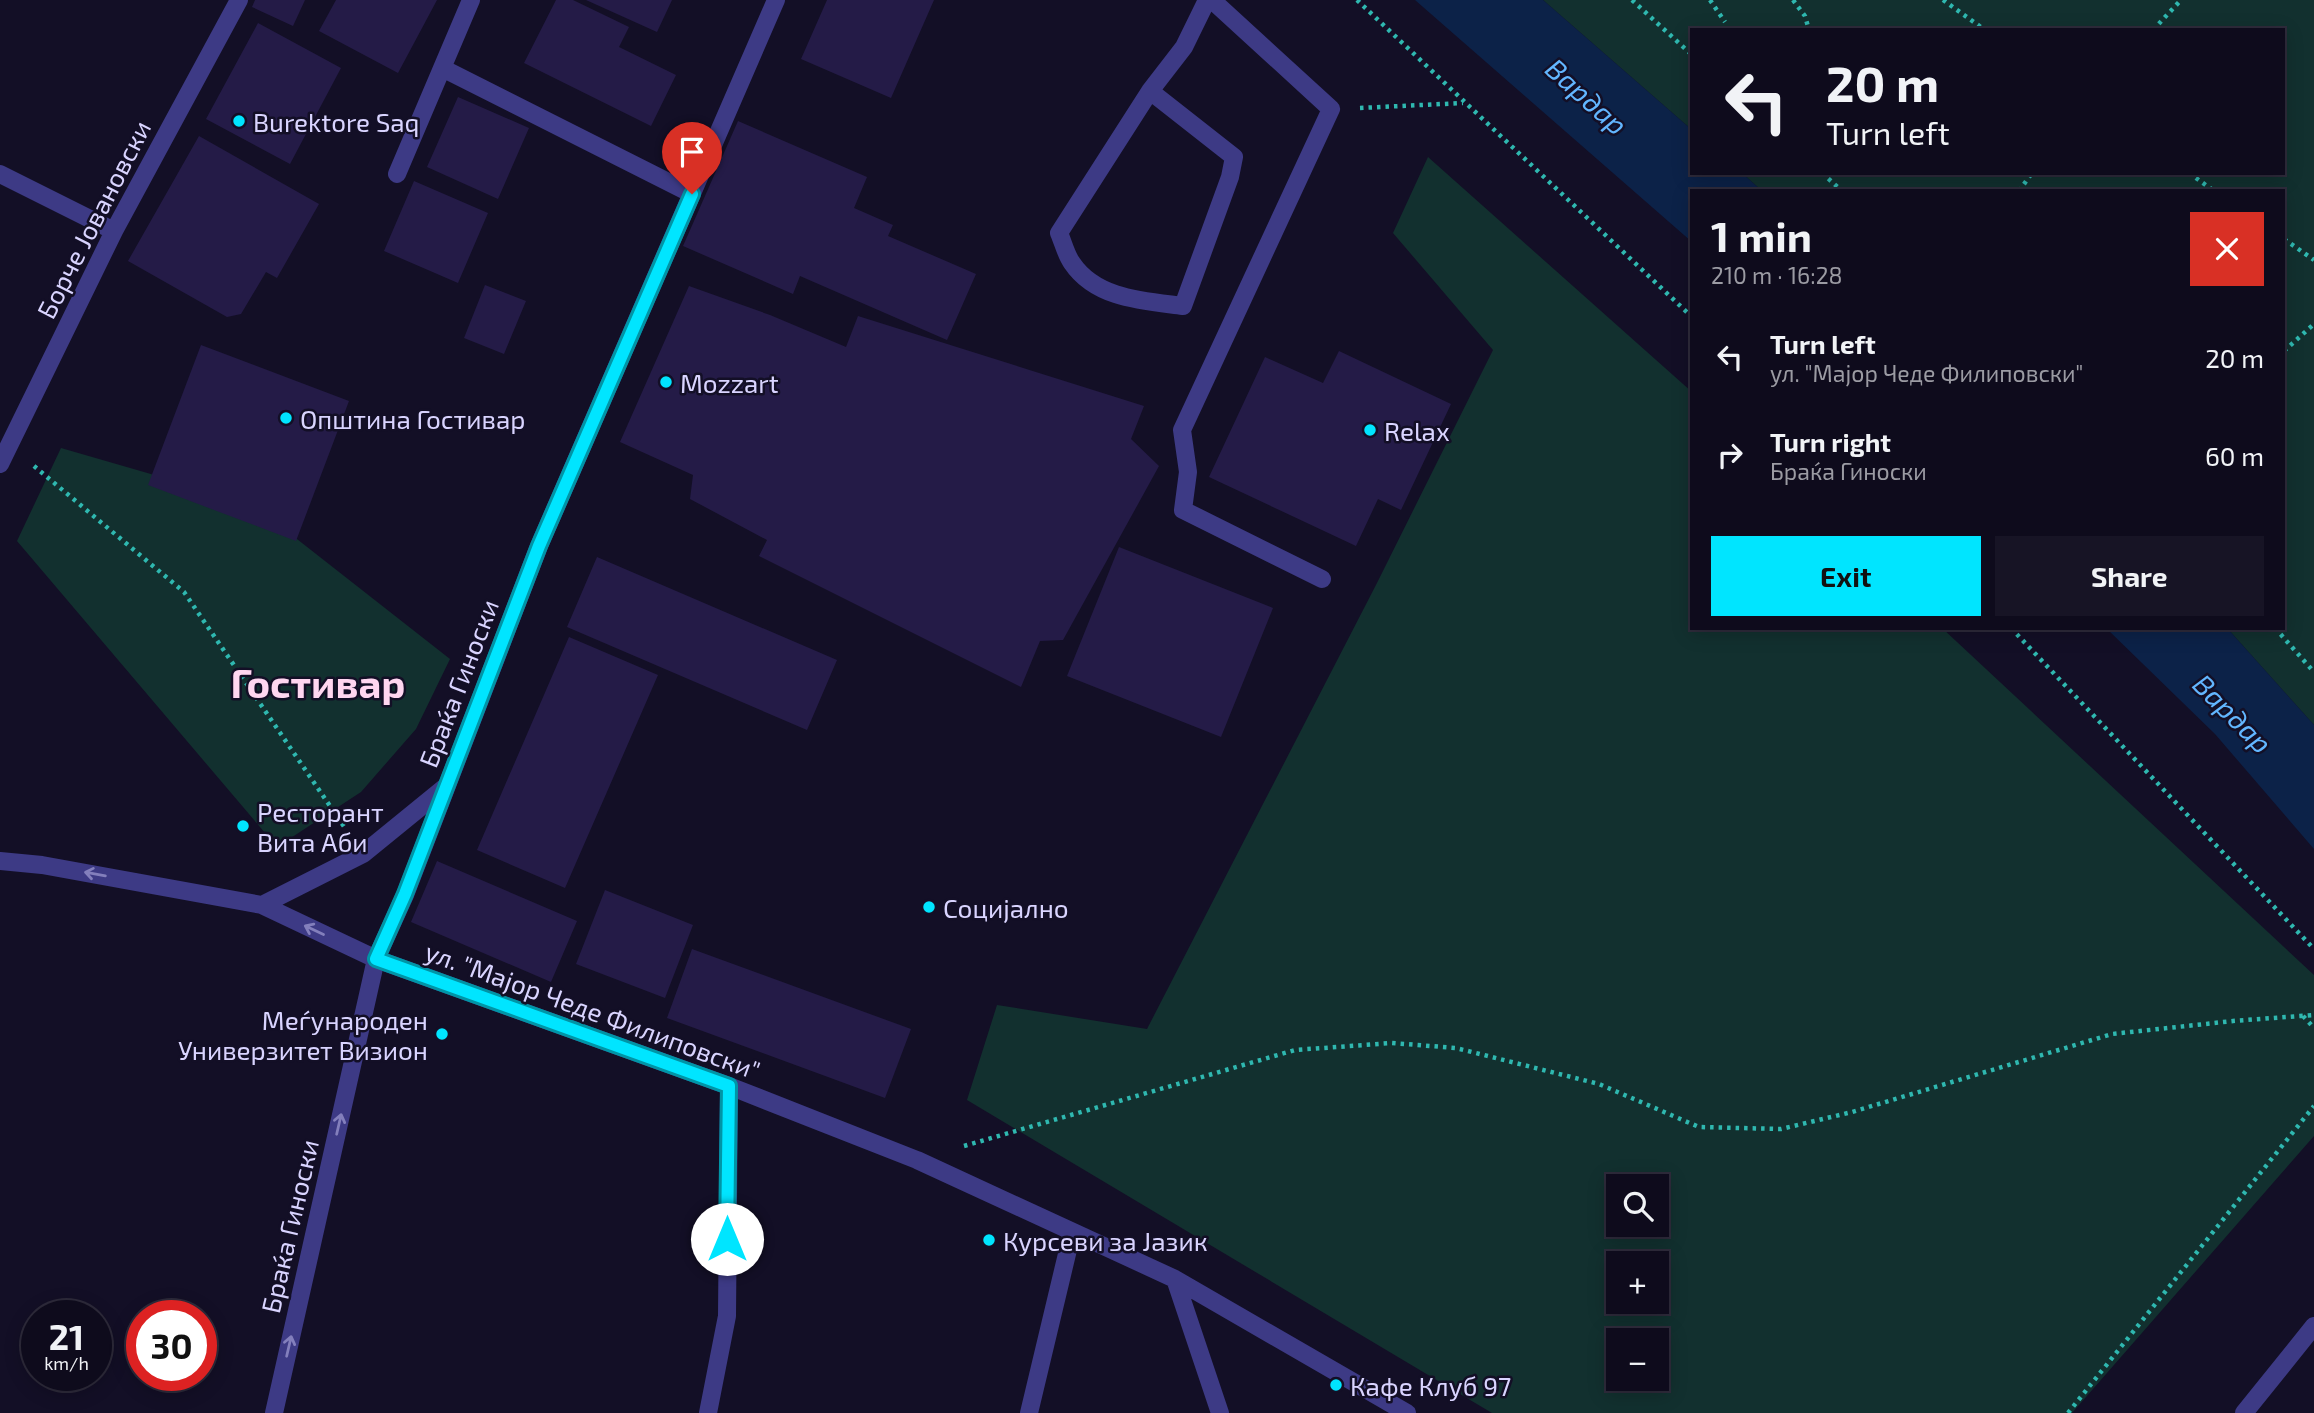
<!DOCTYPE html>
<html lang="en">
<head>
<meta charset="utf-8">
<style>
  :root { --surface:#0e0b1c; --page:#171425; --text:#f1f3f6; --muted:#9b9ba3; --line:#2e2b3b; --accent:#00e5ff }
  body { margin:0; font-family:"Exo 2",sans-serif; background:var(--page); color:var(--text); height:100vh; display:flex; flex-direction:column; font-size:26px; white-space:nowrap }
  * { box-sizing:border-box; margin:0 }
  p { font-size:23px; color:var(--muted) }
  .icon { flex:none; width:38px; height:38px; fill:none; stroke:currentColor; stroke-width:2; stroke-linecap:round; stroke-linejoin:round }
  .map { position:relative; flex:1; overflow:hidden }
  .side { position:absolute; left:1690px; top:189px; width:595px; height:441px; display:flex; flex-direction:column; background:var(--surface); border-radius:0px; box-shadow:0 4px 18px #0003,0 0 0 2px var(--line) }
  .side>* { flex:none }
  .top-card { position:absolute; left:1690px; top:28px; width:595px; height:147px; border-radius:0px; box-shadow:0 4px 18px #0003,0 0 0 2px var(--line); background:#0e0b1c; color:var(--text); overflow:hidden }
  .tools { position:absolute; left:1606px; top:1174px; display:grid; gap:14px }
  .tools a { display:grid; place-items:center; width:63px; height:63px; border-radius:0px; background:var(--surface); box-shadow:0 4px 18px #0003,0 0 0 2px var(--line); font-size:35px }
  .speed { position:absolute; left:21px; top:1300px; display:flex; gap:14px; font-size:35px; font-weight:700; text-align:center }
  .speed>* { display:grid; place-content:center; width:91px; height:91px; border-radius:50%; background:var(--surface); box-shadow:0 4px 18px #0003,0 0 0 2px var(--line); line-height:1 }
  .speed small { font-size:18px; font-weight:400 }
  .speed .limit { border:10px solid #d22; background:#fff; color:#111 }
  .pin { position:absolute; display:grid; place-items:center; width:60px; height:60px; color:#fff; margin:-72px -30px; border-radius:50% 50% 50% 0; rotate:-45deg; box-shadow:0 0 7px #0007 }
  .pin .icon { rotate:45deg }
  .me { position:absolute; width:77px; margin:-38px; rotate:0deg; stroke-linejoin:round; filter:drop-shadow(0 0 5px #0008) }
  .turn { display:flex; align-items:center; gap:24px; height:147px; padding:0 21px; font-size:32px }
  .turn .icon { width:91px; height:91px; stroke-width:2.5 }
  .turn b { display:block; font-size:49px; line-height:60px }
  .round { display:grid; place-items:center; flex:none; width:74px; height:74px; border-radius:0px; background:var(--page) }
  .head { display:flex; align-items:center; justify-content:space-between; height:119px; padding:0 21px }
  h1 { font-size:42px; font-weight:700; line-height:52px }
  .cta { display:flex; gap:14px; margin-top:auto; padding:14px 21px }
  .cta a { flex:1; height:80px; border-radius:0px; background:var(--accent); color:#111; font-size:28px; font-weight:700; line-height:80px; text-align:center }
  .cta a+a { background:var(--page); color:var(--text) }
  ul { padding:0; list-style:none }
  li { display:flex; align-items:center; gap:21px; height:98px; padding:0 21px }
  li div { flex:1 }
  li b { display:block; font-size:26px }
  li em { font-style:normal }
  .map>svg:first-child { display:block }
</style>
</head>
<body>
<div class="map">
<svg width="2314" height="1413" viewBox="0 0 2314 1413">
  <rect width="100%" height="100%" fill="#130f26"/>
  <path fill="#12302f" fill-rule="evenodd" d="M 1543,0 L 2314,0 L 2314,725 L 2227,628 L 2284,628 L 2284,191 L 1762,191 L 1742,173 L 2284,173 L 2284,30 L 1692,30 L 1692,130 Z
    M 1428,157 L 1692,392 L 1692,628 L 1942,628 L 2314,975 L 2314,1136 L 2072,1413 L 1492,1413 L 967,1100 L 997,1005 L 1147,1029 L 1377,583 L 1493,350 L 1393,233 ZM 1619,1186 L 1657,1186 L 1657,1225 L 1619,1225 ZM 1619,1264 L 1657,1264 L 1657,1302 L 1619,1302 ZM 1619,1340 L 1657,1340 L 1657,1379 L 1619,1379 Z
    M 61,448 L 251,503 L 450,659 L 416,729 L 361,792 L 277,847 L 17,541 Z"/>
  <path fill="#0c2248" d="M 1415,0 L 1543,0 L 1692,130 L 1692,173 L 1742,173 L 1762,191 L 1692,191 L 1692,242 Z
    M 2106,628 L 2227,628 L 2314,725 L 2314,849 L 2215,734 Z"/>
  <path fill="#241b47" d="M 255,0 L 305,0 L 293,26 L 252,7 Z
    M 336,0 L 437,0 L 398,73 L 319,31 Z
    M 556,0 L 573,0 L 629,27 L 619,47 L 676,75 L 651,126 L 524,63 Z
    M 586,0 L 672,0 L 657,32 Z
    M 827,0 L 934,0 L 891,98 L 801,59 Z
    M 258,23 L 341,68 L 290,164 L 206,119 Z
    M 458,97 L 529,128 L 498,199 L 427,167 Z
    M 738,121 L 867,177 L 854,208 L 893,225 L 888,236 L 976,274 L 947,340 L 800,276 L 793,294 L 683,246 Z
    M 199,136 L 319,204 L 277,278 L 266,272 L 241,314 L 227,317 L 128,261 Z
    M 414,181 L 488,213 L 458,283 L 384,251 Z
    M 485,285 L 526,301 L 504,354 L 464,338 Z
    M 689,286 L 770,315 L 846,347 L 858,316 L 1144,406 L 1131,439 L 1159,466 L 1063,640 L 1040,641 L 1021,687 L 759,556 L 767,540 L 690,499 L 693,475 L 620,442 Z
    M 201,345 L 349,401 L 296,541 L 148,485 Z
    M 1339,351 L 1451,404 L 1401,510 L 1378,499 L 1356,546 L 1209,477 L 1265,357 L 1323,383 Z
    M 1119,547 L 1273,608 L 1221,737 L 1067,676 Z
    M 597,557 L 837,660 L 807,730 L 567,627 Z
    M 569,637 L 658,675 L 565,888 L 477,850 Z
    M 437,861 L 577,921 L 551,982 L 411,922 Z
    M 605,890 L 693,925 L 665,998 L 576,964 Z
    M 692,949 L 911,1029 L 885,1098 L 667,1018 Z"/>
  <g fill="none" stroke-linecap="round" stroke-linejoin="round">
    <path stroke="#2fb8b0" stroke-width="4.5" stroke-dasharray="3.5 5" stroke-linecap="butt" d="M 1357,0 L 1692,317
      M 1632,0 L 1692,55
      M 1710,0 L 1725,22
      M 1793,0 L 1805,16 L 1809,30
      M 1943,0 L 1985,30
      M 2153,30 L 2181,0
      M 1360,108 L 1463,103
      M 1822,173 L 1842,191
      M 2189,173 L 2214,191
      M 2019,191 L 2032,173
      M 2284,239 L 2314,260
      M 2284,351 L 2314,324
      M 34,466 L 184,592 L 345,828
      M 2011,628 L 2314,949
      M 2275,628 L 2314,672
      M 2303,1016 L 2314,1028
      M 964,1146 L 1295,1050 L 1392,1043 L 1456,1048 L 1599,1084 L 1699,1127 L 1781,1129 L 1852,1112 L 2112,1034 L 2233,1021 L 2314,1015
      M 2068,1413 L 2314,1106"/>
    <path stroke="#3d3a85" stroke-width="18" d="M 1212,0 L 1331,109 L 1182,430 L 1188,472 L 1183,510 L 1322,579
      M 442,68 L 692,194
      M 1150,91 L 1234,157 L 1230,177 L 1183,306 C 1144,301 1096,299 1072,263 C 1066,255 1063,242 1059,233 L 1150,91 L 1184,47 L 1207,0
      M 0,174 L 114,231
      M 397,174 L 471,0
      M 0,464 L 114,231 L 239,0
      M 0,861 L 42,865 L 262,905 L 376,959 L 729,1086 L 917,1160 L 1175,1279 L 1407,1413
      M 262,905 L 363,854 L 444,788
      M 1175,1279 L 1220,1413
      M 274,1413 L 376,959 L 405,895 L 539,546 L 776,0
      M 708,1413 L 727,1316 L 729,1086
      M 1029,1413 L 1072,1233
      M 2244,1413 L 2314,1326"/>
  </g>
  <defs><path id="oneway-shaft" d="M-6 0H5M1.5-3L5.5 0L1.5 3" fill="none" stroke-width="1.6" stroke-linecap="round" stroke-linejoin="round" transform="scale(1.75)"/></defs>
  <g stroke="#837fbc">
    <use href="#oneway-shaft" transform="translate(95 874) rotate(-170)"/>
    <use href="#oneway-shaft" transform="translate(314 930) rotate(-155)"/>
    <use href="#oneway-shaft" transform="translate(339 1124) rotate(-77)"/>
    <use href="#oneway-shaft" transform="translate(289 1346) rotate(-77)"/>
  </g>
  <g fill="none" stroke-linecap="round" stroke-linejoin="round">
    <g stroke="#0095a6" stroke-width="18">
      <path id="route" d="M 692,194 L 539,546 L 405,894 L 376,959 L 729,1086 L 727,1239"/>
    </g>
    <use href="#route" stroke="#00e5ff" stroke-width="12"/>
  </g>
  <g fill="#00e5ff" stroke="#130f26" stroke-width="2.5">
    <circle cx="239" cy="121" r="7"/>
    <circle cx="666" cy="382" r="7"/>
    <circle cx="286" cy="418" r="7"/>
    <circle cx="1370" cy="430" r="7"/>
    <circle cx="243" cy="826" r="7"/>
    <circle cx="929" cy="907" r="7"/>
    <circle cx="442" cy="1034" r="7"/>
    <circle cx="989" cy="1240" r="7"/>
    <circle cx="1336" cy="1385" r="7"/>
  </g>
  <g text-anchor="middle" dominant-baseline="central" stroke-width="5" stroke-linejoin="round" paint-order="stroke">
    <g font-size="26" fill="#d9d4ff" stroke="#130f26" text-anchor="start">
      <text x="253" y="121">Burektore Saq</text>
      <text x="680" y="382">Mozzart</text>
      <text x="300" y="418">Општина Гостивар</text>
      <text x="1384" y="430">Relax</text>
      <text x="257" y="811">Ресторант<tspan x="257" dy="30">Вита Аби</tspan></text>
      <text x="943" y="907">Социјално</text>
      <text x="428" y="1019" text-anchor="end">Меѓународен<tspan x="428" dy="30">Универзитет Визион</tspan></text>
      <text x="1003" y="1240">Курсеви за Јазик</text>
      <text x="1350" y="1385">Кафе Клуб 97</text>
    </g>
    <g font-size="26" fill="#d9d4ff" stroke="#130f26">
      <text transform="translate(93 219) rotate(-63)">Борче Јовановски</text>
      <text transform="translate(458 683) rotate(-69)">Браќа Гиноски</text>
      <text transform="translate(593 1010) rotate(20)">ул. "Мајор Чеде Филиповски"</text>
      <text transform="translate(289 1226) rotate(-77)">Браќа Гиноски</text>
    </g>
    <g font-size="28" font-style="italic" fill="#62b6ff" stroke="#130f26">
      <text transform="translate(1587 96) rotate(42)">Вардар</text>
      <text transform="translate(2233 713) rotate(45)">Вардар</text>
    </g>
    <g font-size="40" font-weight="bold" fill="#ffd6f0" stroke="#130f26">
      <text x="318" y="682">Гостивар</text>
    </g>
  </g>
</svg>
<div class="tools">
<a><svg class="icon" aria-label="search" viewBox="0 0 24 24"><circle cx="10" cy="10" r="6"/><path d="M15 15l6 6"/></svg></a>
<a>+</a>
<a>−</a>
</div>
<div class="speed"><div>21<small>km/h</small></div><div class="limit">30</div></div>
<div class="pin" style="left:692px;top:194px;background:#d93025"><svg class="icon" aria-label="arrive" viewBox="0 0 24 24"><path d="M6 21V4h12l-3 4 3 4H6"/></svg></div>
<svg class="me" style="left:727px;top:1239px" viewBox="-20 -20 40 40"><circle r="19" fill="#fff"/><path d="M0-13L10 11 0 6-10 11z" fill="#00e5ff"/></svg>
<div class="top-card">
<div class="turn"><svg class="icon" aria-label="left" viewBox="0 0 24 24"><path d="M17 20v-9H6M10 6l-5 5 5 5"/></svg><div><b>20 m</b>Turn left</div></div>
</div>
<section class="side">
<div class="head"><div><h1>1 min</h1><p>210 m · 16:28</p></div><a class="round" style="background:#d93025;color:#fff"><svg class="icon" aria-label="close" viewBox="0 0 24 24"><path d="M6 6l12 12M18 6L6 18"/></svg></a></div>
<ul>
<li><svg class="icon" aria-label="left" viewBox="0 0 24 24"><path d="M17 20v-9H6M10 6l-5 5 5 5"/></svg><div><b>Turn left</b><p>ул. &quot;Мајор Чеде Филиповски&quot;</p></div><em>20 m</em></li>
<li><svg class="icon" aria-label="right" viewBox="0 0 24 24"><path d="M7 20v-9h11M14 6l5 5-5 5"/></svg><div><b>Turn right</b><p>Браќа Гиноски</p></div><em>60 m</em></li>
</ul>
<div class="cta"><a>Exit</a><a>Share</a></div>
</section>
</div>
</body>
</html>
